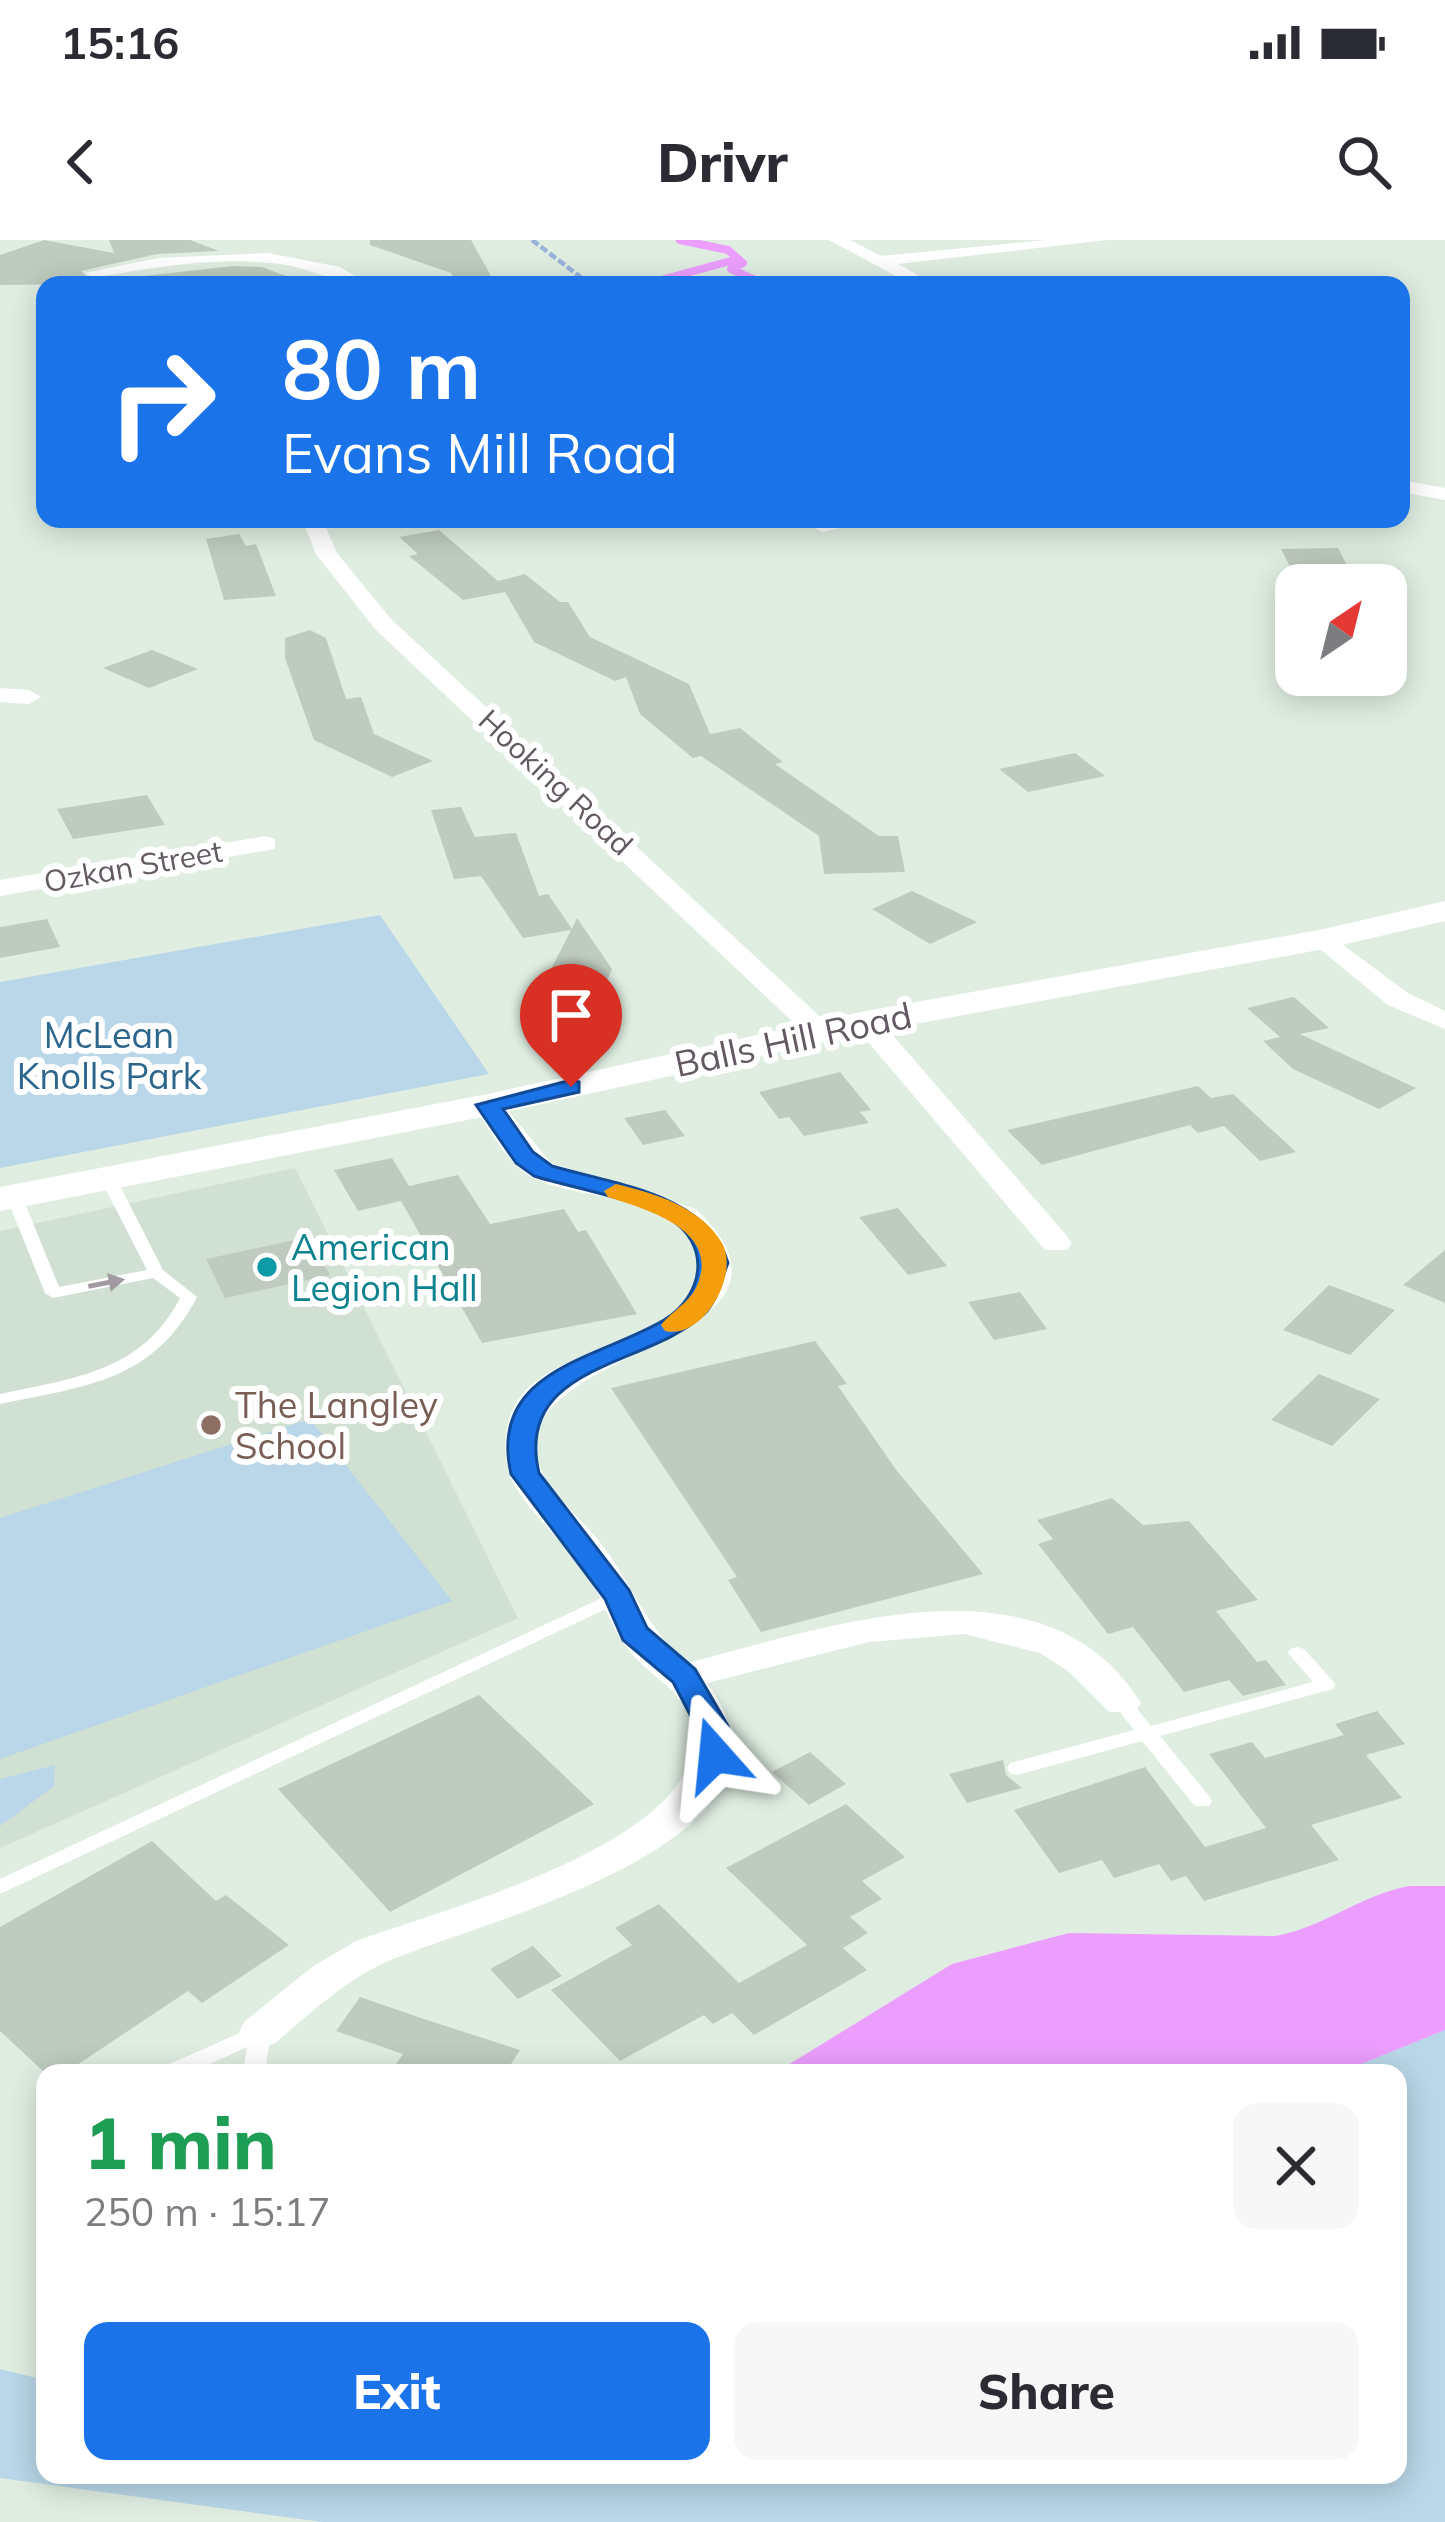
<!DOCTYPE html>
<html lang="en">
<head>
<meta charset="utf-8">
<style>
  :root { --surface:#fff; --page:#f7f7f7; --text:#2b2b33; --muted:#7c7c81; --accent:#1a73e8 }
  body { margin:0; font-family:Mulish,sans-serif; background:var(--page); color:var(--text); height:100vh; display:flex; flex-direction:column; font-size:45px; white-space:nowrap }
  * { box-sizing:border-box; margin:0 }
  p { font-size:39px; color:var(--muted) }
  .icon { flex:none; width:66px; height:66px; fill:none; stroke:currentColor; stroke-width:2; stroke-linecap:round; stroke-linejoin:round }
  .map { position:relative; flex:1; overflow:hidden }
  .side { position:absolute; left:36px; top:1824px; width:1371px; height:420px; display:flex; flex-direction:column; background:var(--surface); border-radius:24px; box-shadow:0 6px 30px #0003 }
  .side>* { flex:none }
  .banner { position:absolute; left:36px; top:36px; width:1374px; height:252px; border-radius:24px; box-shadow:0 6px 30px #0003; background:#1a73e8; color:#fff; overflow:hidden }
  .needle { width:78px; rotate:35deg }
  .controls { position:absolute; left:1275px; top:324px; display:grid; gap:24px }
  .controls a { display:grid; place-items:center; width:132px; height:132px; border-radius:24px; background:var(--surface); box-shadow:0 6px 30px #0003; font-size:60px }
  .pin { position:absolute; display:grid; place-items:center; width:102px; height:102px; color:#fff; margin:-123px -51px; border-radius:50% 50% 50% 0; rotate:-45deg; box-shadow:0 0 12px #0007 }
  .pin .icon { rotate:45deg }
  .me { position:absolute; width:132px; margin:-66px; rotate:342deg; stroke-linejoin:round; filter:drop-shadow(0 0 9px #0008) }
  .turn { display:flex; align-items:center; gap:42px; height:252px; padding:0 48px; font-size:54px }
  .turn .icon { width:156px; height:156px; stroke-width:2.5 }
  .turn b { display:block; font-size:84px; line-height:102px }
  .round { display:grid; place-items:center; flex:none; width:126px; height:126px; border-radius:24px; background:var(--page) }
  .summary { display:flex; align-items:center; justify-content:space-between; height:204px; padding:0 48px }
  h1 { font-size:72px; font-weight:800; line-height:90px; color:#1e9e55 }
  .button { display:flex; gap:24px; margin-top:auto; padding:24px 48px }
  .button a { flex:1; height:138px; border-radius:24px; background:var(--accent); color:#fff; font-size:48px; font-weight:800; line-height:138px; text-align:center }
  .button a+a { background:var(--page); color:var(--text) }
  .status { display:flex; justify-content:space-between; align-items:center; height:84px; padding:0 60px; background:var(--surface); direction:ltr }
  .status svg { height:33px; fill:currentColor }
  header { display:flex; justify-content:space-between; align-items:center; height:156px; padding:0 48px; background:var(--surface); font-size:54px; font-weight:800 }
  .map>svg:first-child { display:block }
</style>
</head>
<body>
<div class="status"><b>15:16</b><svg viewBox="0 0 49 12"><path d="M0 12V9h3v3zM5 12V6h3v6zM10 12V3h3v9zM15 12V0h3v12zM26 1h20v11H26zM47 4h2v5h-2z"/></svg></div>
<header><svg class="icon" aria-label="back" viewBox="0 0 24 24"><path d="M15 5l-7 7 7 7"/></svg>Drivr<svg class="icon" aria-label="search" viewBox="0 0 24 24"><circle cx="10" cy="10" r="6"/><path d="M15 15l6 6"/></svg></header>
<div class="map">
<svg width="1445" height="2282" viewBox="0 0 1445 2282">
  <rect width="100%" height="100%" fill="#e0eee2"/>
  <path fill="#d0e0d2" d="M 295,928 L 518,1378 L 0,1608 L 0,991 Z"/>
  <path fill="#b9d7e8" d="M 380,675 L 489,834 L 0,928 L 0,742 Z
    M 310,1179 L 452,1361 L 0,1519 L 0,1278 Z
    M 55,1525 L 54,1546 L 0,1586 L 0,1539 Z
    M 1445,1790 L 1445,2282 L 322,2282 L 0,2238 L 0,2129 L 45,2140 L 45,2235 L 1398,2235 L 1398,1833 L 1339,1833 Z"/>
  <path fill="#ec9eff" d="M 1409,1646 L 1445,1646 L 1445,1790 L 1339,1833 L 775,1833 L 952,1724 L 1069,1693 L 1275,1696 C 1323,1688 1360,1655 1409,1646 Z"/>
  <g fill="none" stroke-linecap="round" stroke-linejoin="round">
    <path stroke="#ec9eff" stroke-width="8" d="M 680,0 L 728,10 L 743,23 L 731,29 L 766,45
      M 643,45 L 734,20"/>
  </g>
  <path fill="#bfcbbf" d="M 44,0 L 114,13 L 109,0 L 190,0 L 219,11 L 157,14 L 81,31 L 92,42 L 233,26 L 262,27 L 302,42 L 0,45 L 0,15 Z
    M 370,0 L 471,0 L 496,45 L 457,45 L 451,33 L 370,5 Z
    M 439,290 L 498,341 L 525,334 L 560,362 L 568,362 L 590,397 L 689,444 L 710,494 L 740,488 L 783,522 L 775,524 L 879,596 L 898,596 L 905,632 L 824,634 L 819,596 L 701,516 L 693,518 L 640,474 L 626,437 L 615,441 L 534,402 L 505,352 L 463,360 L 409,316 L 418,314 L 399,297 Z
    M 239,294 L 246,306 L 256,304 L 276,356 L 224,360 L 206,299 Z
    M 1338,308 L 1353,337 L 1296,338 L 1281,309 Z
    M 310,390 L 326,398 L 346,459 L 361,457 L 374,494 L 433,521 L 392,537 L 314,500 L 285,418 L 285,398 Z
    M 152,410 L 198,429 L 149,448 L 103,428 Z
    M 1075,513 L 1105,536 L 1028,552 L 999,529 Z
    M 147,555 L 165,585 L 73,599 L 57,569 Z
    M 461,567 L 475,597 L 516,593 L 539,656 L 548,654 L 572,689 L 577,678 L 612,729 L 604,748 L 545,741 L 571,690 L 523,698 L 481,636 L 454,639 L 431,570 Z
    M 912,651 L 977,682 L 930,704 L 872,669 Z
    M 47,679 L 60,707 L 0,718 L 0,687 Z
    M 1294,757 L 1329,788 L 1300,794 L 1416,848 L 1379,869 L 1293,829 L 1263,801 L 1280,797 L 1247,768 Z
    M 840,832 L 871,870 L 860,872 L 869,883 L 804,896 L 789,877 L 779,879 L 759,852 Z
    M 1198,846 L 1211,858 L 1233,854 L 1296,912 L 1260,921 L 1224,886 L 1198,893 L 1190,885 L 1042,925 L 1007,890 Z
    M 665,870 L 685,896 L 643,905 L 624,878 Z
    M 392,918 L 409,946 L 458,935 L 490,984 L 564,969 L 578,992 L 586,990 L 637,1074 L 482,1103 L 401,961 L 358,971 L 334,930 Z
    M 898,968 L 947,1026 L 908,1035 L 859,977 Z
    M 309,997 L 330,1035 L 225,1058 L 206,1019 Z
    M 1445,1010 L 1445,1063 L 1403,1045 Z
    M 1329,1045 L 1395,1070 L 1350,1115 L 1283,1090 Z
    M 1020,1052 L 1047,1089 L 994,1100 L 968,1062 Z
    M 815,1101 L 847,1144 L 838,1146 L 897,1231 L 983,1334 L 761,1392 L 728,1340 L 737,1337 L 611,1148 Z
    M 1319,1134 L 1380,1159 L 1332,1206 L 1271,1180 Z
    M 1112,1258 L 1143,1285 L 1189,1281 L 1258,1360 L 1216,1371 L 1257,1422 L 1266,1420 L 1286,1445 L 1243,1456 L 1229,1440 L 1184,1452 L 1133,1387 L 1108,1394 L 1038,1304 L 1053,1299 L 1037,1280 Z
    M 479,1455 L 594,1564 L 390,1672 L 278,1549 Z
    M 1377,1471 L 1405,1504 L 1366,1515 L 1402,1558 L 1311,1585 L 1339,1620 L 1204,1661 L 1186,1636 L 1171,1641 L 1159,1624 L 1114,1638 L 1102,1620 L 1059,1633 L 1014,1570 L 1145,1527 L 1205,1607 L 1266,1588 L 1209,1514 L 1252,1502 L 1265,1518 L 1344,1495 L 1335,1484 Z
    M 810,1512 L 846,1544 L 809,1565 L 772,1532 Z
    M 1003,1520 L 1006,1535 L 1022,1548 L 967,1563 L 949,1534 Z
    M 846,1564 L 905,1617 L 862,1641 L 882,1659 L 850,1677 L 868,1693 L 843,1708 L 867,1730 L 754,1795 L 732,1773 L 713,1784 L 704,1775 L 620,1821 L 551,1750 L 632,1705 L 615,1688 L 659,1664 L 739,1743 L 807,1705 L 726,1628 Z
    M 152,1601 L 216,1661 L 226,1655 L 289,1705 L 202,1763 L 188,1751 L 65,1833 L 45,1833 L 0,1791 L 0,1687 Z
    M 533,1706 L 562,1736 L 518,1759 L 490,1729 Z
    M 360,1757 L 427,1780 L 520,1810 L 505,1833 L 390,1833 L 403,1814 L 336,1791 Z"/>
  <g fill="none" stroke-linecap="round" stroke-linejoin="round">
    <path stroke="#9bb3db" stroke-width="4.5" stroke-dasharray="8 3" stroke-linecap="butt" d="M 532,0 L 591,45"/>
    <path fill="#fff" fill-rule="evenodd" d="M 108,933 L 116,938 L 163,1030 L 197,1057 C 153,1142 85,1146 0,1164 L 0,1154 C 74,1138 142,1132 180,1058 L 153,1038 L 53,1058 L 45,1053 L 6,956 L 14,951 L 22,956 L 59,1047 L 147,1030 L 100,938 Z
      M 619,1350 L 628,1356 L 625,1360 L 0,1654 L 0,1639 Z
      M 1297,1407 L 1304,1409 L 1333,1441 L 1335,1445 L 1333,1449 L 1160,1496 L 1209,1556 L 1212,1561 L 1209,1566 L 1195,1566 L 1142,1501 L 1017,1535 L 1010,1533 L 1007,1528 L 1010,1523 L 1134,1490 L 1113,1463 L 1115,1459 L 1129,1459 L 1151,1486 L 1313,1442 L 1288,1413 L 1290,1409 Z
      M 260,1784 L 267,1786 L 271,1792 L 265,1833 L 243,1833 L 247,1807 L 191,1833 L 160,1833 L 163,1827 Z"/>
    <path fill="#fff" fill-rule="evenodd" d="M 829,0 L 850,0 L 881,16 L 1046,0 L 1106,0 L 898,24 L 935,45 L 913,45 Z
      M 268,13 L 340,27 L 370,45 C 339,45 311,28 280,24 C 218,16 155,27 94,38 L 85,33 L 158,18 Z
      M 1401,240 L 1445,248 L 1445,260 L 1401,252 Z
      M 302,279 L 322,279 L 337,313 L 391,379 L 829,785 L 829,797 L 809,797 L 375,389 L 316,314 Z
      M 827,279 L 879,279 L 822,292 L 812,286 Z
      M 0,448 L 29,450 L 41,457 L 29,464 L 0,462 Z
      M 266,596 L 275,599 L 275,609 L 0,656 L 0,640 Z
      M 1324,691 L 1408,753 L 1445,771 L 1445,789 L 1388,765 L 1315,705 L 1311,699 Z
      M 866,774 L 876,776 L 1067,996 L 1072,1003 L 1067,1010 L 1045,1010 L 856,788 L 856,776 Z
      M 488,856 L 498,859 L 551,923 L 696,969 C 844,1110 481,1105 543,1234 C 556,1259 585,1282 602,1305 C 633,1345 647,1390 687,1423 C 824,1388 1045,1308 1141,1463 L 1135,1472 L 1109,1472 L 1068,1431 L 1040,1413 L 964,1394 L 869,1402 L 707,1443 C 828,1602 478,1681 386,1722 C 344,1741 310,1774 275,1803 L 260,1808 L 245,1803 L 239,1792 L 245,1781 L 312,1727 L 356,1701 C 438,1670 718,1600 692,1484 C 685,1451 647,1435 628,1409 C 609,1385 602,1355 584,1330 C 566,1305 512,1255 508,1229 C 484,1105 637,1124 688,1056 C 697,1044 701,1026 696,1013 C 675,948 579,964 530,936 C 505,921 490,889 473,865 Z"/>
    <path fill="#fff" fill-rule="evenodd" d="M 1445,661 L 1445,681 L 1324,709 L 866,793 L 488,876 L 0,971 L 0,947 L 488,854 L 866,771 L 1324,689 Z"/>
  </g>
  <defs><path id="oneway-solid" d="M-6-.8H1V-3.2L6.5 0L1 3.2V.8H-6Z" transform="scale(3)"/></defs>
  <use fill="#a19ba1" href="#oneway-solid" transform="translate(106 1043) rotate(-11)"/>
  <path fill="#1a73e8" stroke="#114b97" stroke-width="3" d="M 571,840 L 579,842 L 579,852 L 503,869 L 533,912 L 552,926 C 612,944 708,953 728,1023 C 721,1039 717,1062 704,1074 C 649,1127 513,1123 539,1233 L 629,1350 L 647,1388 L 695,1429 L 728,1486 L 731,1515 L 715,1526 L 699,1515 L 696,1486 L 673,1442 L 623,1400 L 605,1359 L 511,1234 C 487,1129 599,1119 664,1080 C 705,1055 712,1003 667,977 C 633,958 573,948 534,936 L 516,923 L 476,865 Z"/>
  <path fill="#f59e0b" d="M 616,944 C 654,953 701,967 722,1003 C 740,1035 703,1100 665,1091 L 661,1085 C 673,1070 691,1062 698,1043 C 719,989 645,969 608,957 L 604,951 Z"/>
  <circle fill="#0f9aa8" stroke="#fff" stroke-width="4.5" cx="267" cy="1027" r="12"/>
  <circle fill="#8d6e63" stroke="#fff" stroke-width="4.5" cx="211" cy="1185" r="12"/>
  <g text-anchor="middle" dominant-baseline="central" stroke-width="12" stroke-linejoin="round" paint-order="stroke">
    <g font-size="30" fill="#625963" stroke="#fff">
      <text transform="translate(556 542) rotate(43)">Hooking Road</text>
      <text transform="translate(133 626) rotate(-10)">Ozkan Street</text>
    </g>
    <g font-size="36" fill="#2d668d" stroke="#fff">
      <text x="109" y="794">McLean<tspan x="109" dy="41">Knolls Park</tspan></text>
    </g>
    <g font-size="36" fill="#625963" stroke="#fff">
      <text transform="translate(793 799) rotate(-12)">Balls Hill Road</text>
    </g>
    <g font-size="36" fill="#0d838f" stroke="#fff" text-anchor="start">
      <text x="291" y="1006">American<tspan x="291" dy="41">Legion Hall</tspan></text>
    </g>
    <g font-size="36" fill="#785e54" stroke="#fff" text-anchor="start">
      <text x="235" y="1164">The Langley<tspan x="235" dy="41">School</tspan></text>
    </g>
  </g>
</svg>
<div class="controls">
<a><svg class="needle" viewBox="-14 -14 28 28"><path d="M0-13l5 13h-10z" fill="#e53935"/><path d="M0 13l5-13h-10z" fill="#7c7c81"/></svg></a>
</div>
<div class="pin" style="left:571px;top:847px;background:#d93025"><svg class="icon" aria-label="arrive" viewBox="0 0 24 24"><path d="M6 21V4h12l-3 4 3 4H6"/></svg></div>
<svg class="me" style="left:715px;top:1515px" viewBox="-20 -20 40 40"><path d="M0-17L14 15 0 8-14 15z" fill="#1a73e8" stroke="#fff" stroke-width="4"/></svg>
<div class="banner">
<div class="turn"><svg class="icon" aria-label="right" viewBox="0 0 24 24"><path d="M7 20v-9h11M14 6l5 5-5 5"/></svg><div><b>80 m</b>Evans Mill Road</div></div>
</div>
<section class="side">
<div class="summary"><div><h1>1 min</h1><p>250 m · 15:17</p></div><a class="round"><svg class="icon" aria-label="close" viewBox="0 0 24 24"><path d="M6 6l12 12M18 6L6 18"/></svg></a></div>
<div class="button"><a>Exit</a><a>Share</a></div>
</section>
</div>
</body>
</html>
